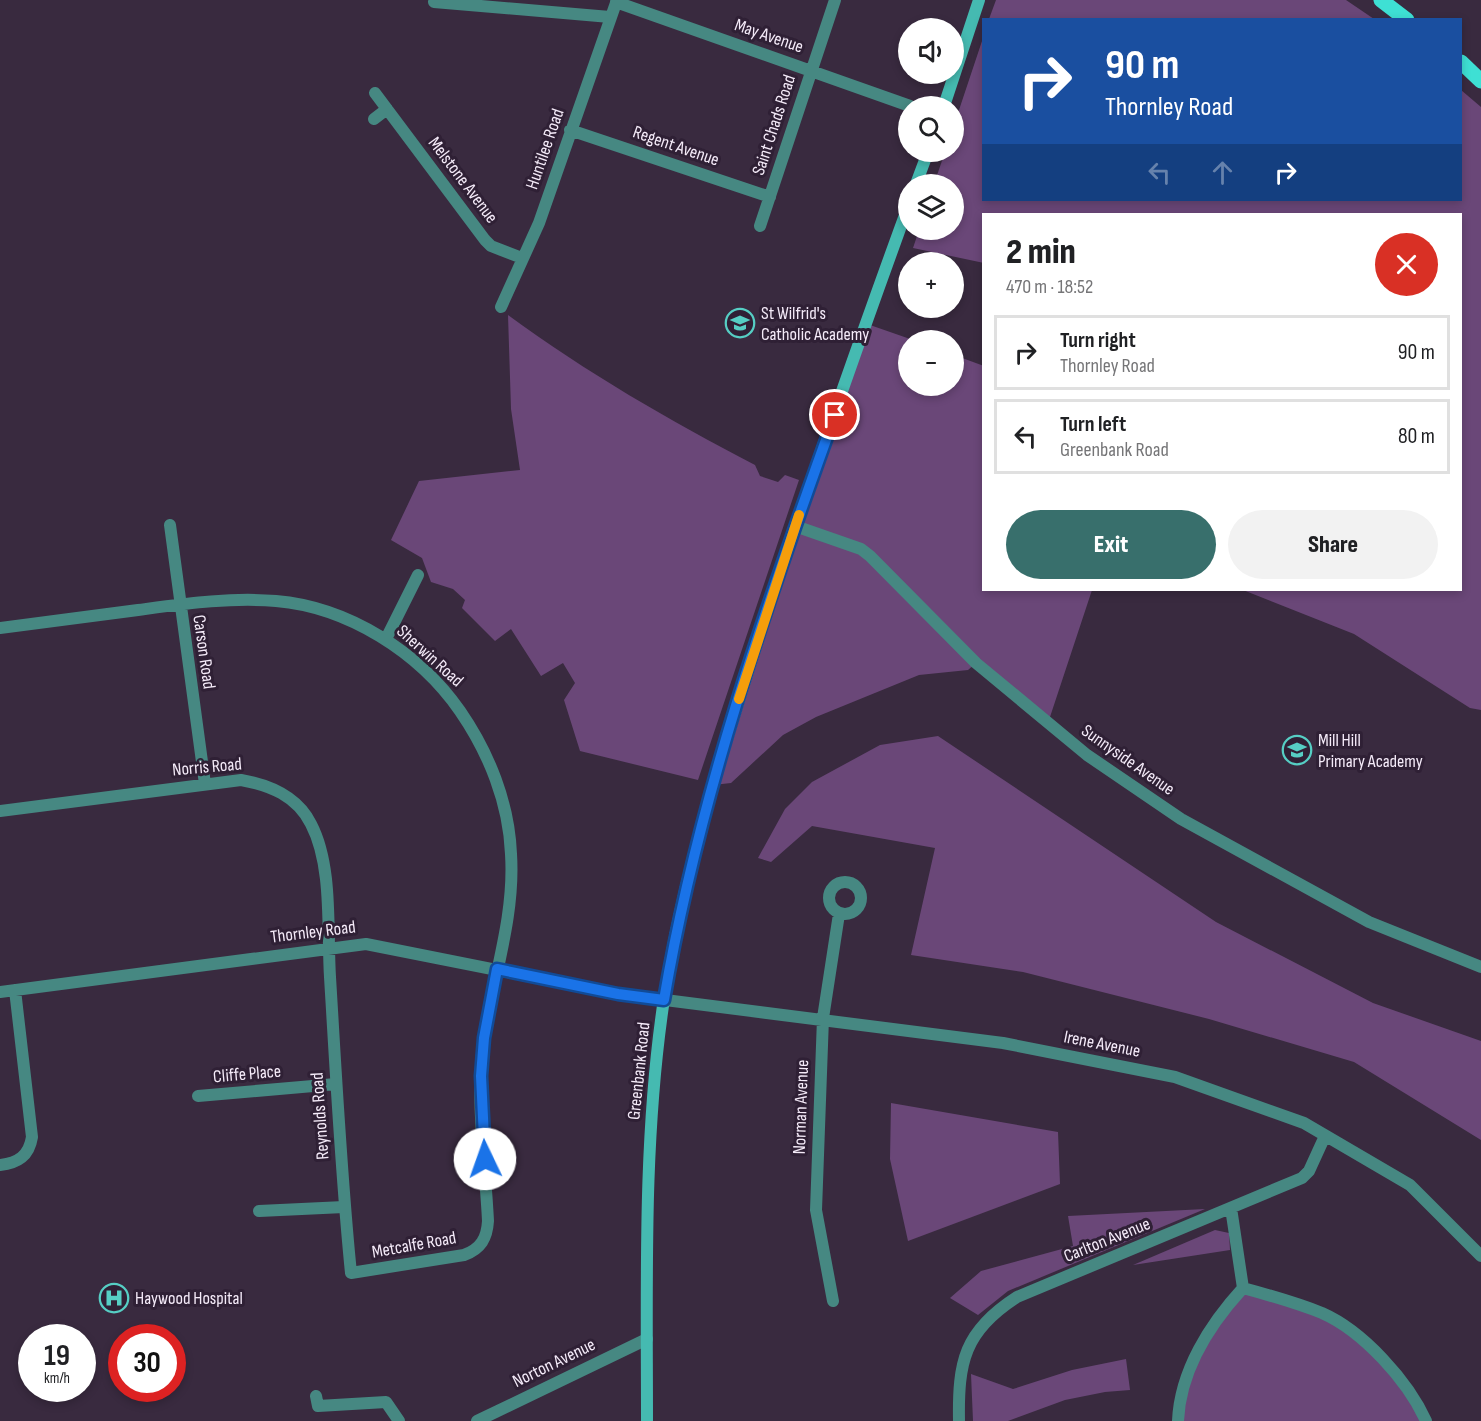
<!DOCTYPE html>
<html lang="en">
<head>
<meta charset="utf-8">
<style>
  :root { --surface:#fff; --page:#f2f2f2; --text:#202124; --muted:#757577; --line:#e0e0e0; --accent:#386f6c }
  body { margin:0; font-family:"Sofia Sans Condensed",sans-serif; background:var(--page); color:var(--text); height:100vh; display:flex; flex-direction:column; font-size:22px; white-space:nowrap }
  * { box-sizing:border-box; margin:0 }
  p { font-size:20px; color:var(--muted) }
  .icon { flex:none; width:33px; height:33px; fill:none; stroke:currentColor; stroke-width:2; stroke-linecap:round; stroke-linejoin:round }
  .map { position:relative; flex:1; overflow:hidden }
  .drawer { position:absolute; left:982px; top:213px; width:480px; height:378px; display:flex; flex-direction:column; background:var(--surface); border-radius:0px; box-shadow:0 3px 9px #0003 }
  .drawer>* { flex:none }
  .banner { position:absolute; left:982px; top:18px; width:480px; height:183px; border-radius:0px; box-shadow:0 3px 9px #0003; background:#1a4fa0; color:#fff; overflow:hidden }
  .buttons { position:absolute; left:898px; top:18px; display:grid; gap:12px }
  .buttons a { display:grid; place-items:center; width:66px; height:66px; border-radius:50%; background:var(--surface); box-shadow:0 3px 9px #0003; font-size:30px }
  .speed { position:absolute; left:18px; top:1324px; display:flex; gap:12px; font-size:30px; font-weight:700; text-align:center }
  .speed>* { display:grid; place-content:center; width:78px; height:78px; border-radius:50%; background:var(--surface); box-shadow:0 3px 9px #0003; line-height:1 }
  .speed small { font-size:15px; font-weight:400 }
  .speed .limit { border:9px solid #d22; background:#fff; color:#111 }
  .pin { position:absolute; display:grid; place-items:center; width:51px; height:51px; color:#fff; margin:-26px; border:3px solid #fff; border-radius:50%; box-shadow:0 2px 6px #0007 }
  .me { position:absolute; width:66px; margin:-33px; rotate:357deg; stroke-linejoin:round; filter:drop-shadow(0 0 4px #0008) }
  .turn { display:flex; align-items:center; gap:21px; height:126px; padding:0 24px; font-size:27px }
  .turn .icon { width:78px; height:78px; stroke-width:2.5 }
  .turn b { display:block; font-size:42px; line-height:51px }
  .lanes { display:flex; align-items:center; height:57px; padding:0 24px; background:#0003; justify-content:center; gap:30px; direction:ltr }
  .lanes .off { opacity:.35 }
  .round { display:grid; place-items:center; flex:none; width:63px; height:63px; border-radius:32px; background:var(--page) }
  .headline { display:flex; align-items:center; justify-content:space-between; height:102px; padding:0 24px }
  h1 { font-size:36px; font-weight:800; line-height:45px }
  .button { display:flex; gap:12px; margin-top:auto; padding:12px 24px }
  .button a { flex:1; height:69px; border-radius:36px; background:var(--accent); color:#fff; font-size:24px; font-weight:800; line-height:69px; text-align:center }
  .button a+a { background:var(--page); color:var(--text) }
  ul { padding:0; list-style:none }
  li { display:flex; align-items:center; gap:18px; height:75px; margin:0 12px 9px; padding:0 12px; border:3px solid var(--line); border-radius:0px }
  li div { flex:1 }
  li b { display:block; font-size:22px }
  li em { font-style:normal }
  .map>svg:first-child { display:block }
</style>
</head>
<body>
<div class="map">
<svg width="1481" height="1421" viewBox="0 0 1481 1421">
  <rect width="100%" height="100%" fill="#392a3f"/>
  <path fill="#6a4778" d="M 996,0 L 1346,0 L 1374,19 L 989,19 Z
    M 984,35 L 984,200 L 1461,200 L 1461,90 L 1481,107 L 1481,710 L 1470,708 L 1354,634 L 1243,590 L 1461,590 L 1461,214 L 984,214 L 984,263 L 913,248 L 919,230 L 954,230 L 954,184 L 934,184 L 945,152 L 954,152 L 954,125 Z
    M 508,315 C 587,373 669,420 755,465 L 760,476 L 778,482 L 785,475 L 799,480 L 698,780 L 580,751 L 564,700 L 575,683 L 563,663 L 541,676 L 511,629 L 495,641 L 462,608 L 465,600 L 453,589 L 431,582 L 422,558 L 391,540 L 419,481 L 520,470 L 511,409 Z
    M 870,325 L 913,340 L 909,340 L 909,386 L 954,386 L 954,355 L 984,366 L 984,590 L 1092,590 L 1048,723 L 976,663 L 968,670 L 919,675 L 816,717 L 783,735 L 731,783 L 713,785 Z
    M 938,736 L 1216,922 L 1373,1003 L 1481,1041 L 1481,1140 L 1354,1062 L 1209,1019 L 1023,972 L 911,955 L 935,848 L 812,826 L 771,862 L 758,858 L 785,809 L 812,782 L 880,745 Z
    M 891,1103 L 1058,1132 L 1060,1184 L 908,1241 L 890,1159 Z
    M 1205,1209 L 1008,1291 L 978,1315 L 950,1298 L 981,1271 L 1073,1246 L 1068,1216 Z
    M 1215,1230 L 1229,1233 L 1230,1250 L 1133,1265 Z
    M 1243,1288 L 1324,1314 L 1375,1351 L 1426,1421 L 1179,1421 L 1198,1352 Z
    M 1126,1359 L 1130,1390 L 1105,1392 L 1065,1400 L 1008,1421 L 973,1421 L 971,1374 L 1013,1389 L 1072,1370 Z"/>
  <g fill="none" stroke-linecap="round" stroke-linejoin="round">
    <path stroke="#468882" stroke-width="12" d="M 434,2 L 610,17
      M 616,2 L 910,106
      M 375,93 L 485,240 L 491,246 L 522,258
      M 374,119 L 387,109
      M 570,130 L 770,197
      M 760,226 L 835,0
      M 501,307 L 539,223 L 617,0
      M 170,525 L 205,784
      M 795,526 L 861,549 L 870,556 L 976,663 L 1087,755 L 1181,819 L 1369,922 L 1481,967
      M 0,628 C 46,622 92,616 138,610 C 183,604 230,597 276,601 C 348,607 419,652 460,711 C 489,753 509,803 511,854 C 515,916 494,975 484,1036 C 475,1096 485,1160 488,1221 C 487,1238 481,1249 464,1255 L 351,1273 C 341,1174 336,1075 330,977 C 327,929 333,866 311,824 C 297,796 270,785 241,780 L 0,811
      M 386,639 L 418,575
      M829 898a16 16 0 1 1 32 0a16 16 0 1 1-32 0Z
      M 0,992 L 366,944 L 618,994 L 1003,1043 L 1175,1077 L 1304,1123 L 1410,1185 L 1481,1256
      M 198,1096 L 336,1084
      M 0,1165 C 18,1163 29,1156 32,1137 L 15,990
      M 1231,1208 L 1243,1288
      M 259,1211 L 344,1207
      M 1243,1288 C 1269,1295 1297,1303 1322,1313 C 1363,1331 1408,1381 1426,1421
      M 833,1301 L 816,1210 L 823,1018 L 839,914
      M 316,1396 L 318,1406 L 386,1402 L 399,1421
      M 477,1421 L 647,1339
      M 959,1421 C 958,1362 964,1331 1017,1297 L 1302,1178 L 1309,1171 L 1325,1136
      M 1178,1421 C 1180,1371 1210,1324 1243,1288"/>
    <path stroke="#45bab1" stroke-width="12" d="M 944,106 L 979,0
      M 916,184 L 928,152
      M 647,1421 C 647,1281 643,1138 664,999 C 683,872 723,749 762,627 C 808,486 858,344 909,204"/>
    <path stroke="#3ee0d4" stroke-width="15" d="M 1381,0 L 1407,20
      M 1461,62 L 1481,81"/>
  </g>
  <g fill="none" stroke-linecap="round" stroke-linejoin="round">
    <g stroke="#114b97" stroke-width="15">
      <path id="route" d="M 485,1159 L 481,1076 L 484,1038 L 497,969 L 618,994 L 664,1000 C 698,800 766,606 835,415"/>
    </g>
    <use href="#route" stroke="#1a73e8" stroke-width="10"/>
    <path stroke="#f59e0b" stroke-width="10" d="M 739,699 L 799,515"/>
  </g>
  <defs>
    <g id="school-ring" transform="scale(1.5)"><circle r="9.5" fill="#2f2035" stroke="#56cec4" stroke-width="1.5"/><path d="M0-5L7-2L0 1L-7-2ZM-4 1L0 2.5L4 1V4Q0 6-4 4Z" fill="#56cec4"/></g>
    <g id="hospital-ring" transform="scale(1.5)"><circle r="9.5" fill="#2f2035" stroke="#56cec4" stroke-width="1.5"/><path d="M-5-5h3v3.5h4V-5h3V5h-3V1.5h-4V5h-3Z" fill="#56cec4"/></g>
  </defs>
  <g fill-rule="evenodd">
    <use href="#school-ring" x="740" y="323"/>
    <use href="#school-ring" x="1297" y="750"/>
    <use href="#hospital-ring" x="114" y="1298"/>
  </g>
  <g text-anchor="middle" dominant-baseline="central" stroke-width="6" stroke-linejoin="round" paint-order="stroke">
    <g font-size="18" fill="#f5ebf9" stroke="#2f2035">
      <text transform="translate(769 36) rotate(19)">May Avenue</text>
      <text transform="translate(774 125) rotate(-72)">Saint Chads Road</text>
      <text transform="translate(676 146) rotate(19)">Regent Avenue</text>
      <text transform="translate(545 149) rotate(-71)">Huntilee Road</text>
      <text transform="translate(463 180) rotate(53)">Melstone Avenue</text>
      <text transform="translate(204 652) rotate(82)">Carson Road</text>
      <text transform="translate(430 656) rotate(42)">Sherwin Road</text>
      <text transform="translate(1128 760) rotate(35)">Sunnyside Avenue</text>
      <text transform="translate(207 767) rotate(-5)">Norris Road</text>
      <text transform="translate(313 932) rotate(-7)">Thornley Road</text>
      <text transform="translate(1102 1044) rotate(11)">Irene Avenue</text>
      <text transform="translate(639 1071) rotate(-84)">Greenbank Road</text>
      <text transform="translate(247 1074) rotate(-5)">Cliffe Place</text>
      <text transform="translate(801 1107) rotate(-88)">Norman Avenue</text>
      <text transform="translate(320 1116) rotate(-94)">Reynolds Road</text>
      <text transform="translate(1107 1240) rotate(-22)">Carlton Avenue</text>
      <text transform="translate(414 1245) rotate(-10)">Metcalfe Road</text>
      <text transform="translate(554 1363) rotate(-26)">Norton Avenue</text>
    </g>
    <g font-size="18" fill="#f5ebf9" stroke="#2f2035" text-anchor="start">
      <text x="761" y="313">St Wilfrid's<tspan x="761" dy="21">Catholic Academy</tspan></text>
      <text x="1318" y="740">Mill Hill<tspan x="1318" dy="21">Primary Academy</tspan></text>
      <text x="135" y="1298">Haywood Hospital</text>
    </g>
  </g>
</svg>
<div class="buttons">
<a><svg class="icon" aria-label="sound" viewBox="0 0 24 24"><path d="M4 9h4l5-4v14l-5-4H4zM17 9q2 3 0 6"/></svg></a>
<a><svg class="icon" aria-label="search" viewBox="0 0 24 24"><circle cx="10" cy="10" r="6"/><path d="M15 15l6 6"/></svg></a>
<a><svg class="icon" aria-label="layers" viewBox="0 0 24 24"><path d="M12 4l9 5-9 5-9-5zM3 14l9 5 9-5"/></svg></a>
<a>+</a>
<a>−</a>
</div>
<div class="speed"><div>19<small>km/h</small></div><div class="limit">30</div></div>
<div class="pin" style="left:835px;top:415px;background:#d93025"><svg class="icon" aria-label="arrive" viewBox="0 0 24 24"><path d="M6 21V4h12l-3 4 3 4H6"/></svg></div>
<svg class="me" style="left:485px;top:1159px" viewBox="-20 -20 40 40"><circle r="19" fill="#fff"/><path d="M0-13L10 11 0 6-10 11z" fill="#1a73e8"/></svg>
<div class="banner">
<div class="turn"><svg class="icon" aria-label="right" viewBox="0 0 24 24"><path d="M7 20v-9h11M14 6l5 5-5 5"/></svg><div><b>90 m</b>Thornley Road</div></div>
<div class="lanes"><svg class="icon off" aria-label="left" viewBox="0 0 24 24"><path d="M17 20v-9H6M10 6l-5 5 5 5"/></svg><svg class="icon off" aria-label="ahead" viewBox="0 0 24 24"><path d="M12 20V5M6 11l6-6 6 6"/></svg><svg class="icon" aria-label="right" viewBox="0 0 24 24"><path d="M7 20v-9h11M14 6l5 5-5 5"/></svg></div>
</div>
<section class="drawer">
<div class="headline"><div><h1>2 min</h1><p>470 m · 18:52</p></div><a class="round" style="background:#d93025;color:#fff"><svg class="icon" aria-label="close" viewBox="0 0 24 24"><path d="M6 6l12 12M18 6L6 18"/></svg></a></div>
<ul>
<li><svg class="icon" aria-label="right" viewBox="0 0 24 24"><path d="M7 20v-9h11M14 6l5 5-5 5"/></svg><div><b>Turn right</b><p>Thornley Road</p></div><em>90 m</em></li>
<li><svg class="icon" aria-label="left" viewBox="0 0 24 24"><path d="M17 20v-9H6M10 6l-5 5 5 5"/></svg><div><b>Turn left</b><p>Greenbank Road</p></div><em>80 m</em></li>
</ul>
<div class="button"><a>Exit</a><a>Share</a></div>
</section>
</div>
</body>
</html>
